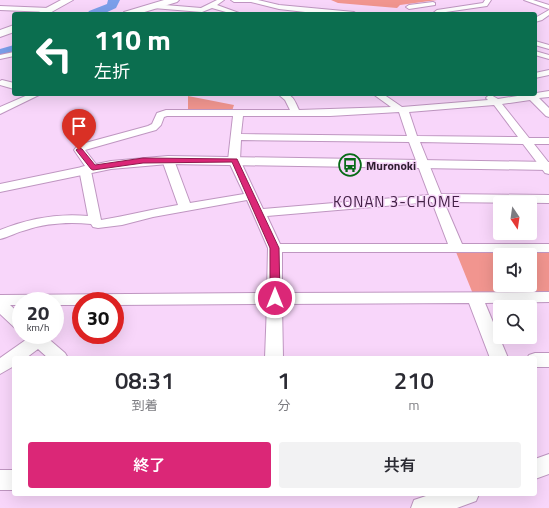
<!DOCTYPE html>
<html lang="ja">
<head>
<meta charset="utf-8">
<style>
  :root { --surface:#fff; --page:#f2f2f3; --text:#2b2b33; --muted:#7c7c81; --accent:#db2777 }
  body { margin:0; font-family:"Titillium Web","Noto Sans JP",sans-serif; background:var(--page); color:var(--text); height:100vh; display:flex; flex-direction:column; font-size:15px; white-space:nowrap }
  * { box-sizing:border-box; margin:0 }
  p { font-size:13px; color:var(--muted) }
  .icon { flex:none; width:22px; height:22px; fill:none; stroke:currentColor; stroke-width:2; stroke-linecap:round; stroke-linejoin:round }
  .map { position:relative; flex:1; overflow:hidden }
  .drawer { position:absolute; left:12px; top:356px; width:525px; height:140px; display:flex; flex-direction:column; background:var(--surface); border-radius:4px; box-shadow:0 4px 16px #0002 }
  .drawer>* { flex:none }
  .banner { position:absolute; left:12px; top:12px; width:525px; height:84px; border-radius:4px; box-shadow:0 4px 16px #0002; background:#0b6e4f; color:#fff; overflow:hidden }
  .needle { width:26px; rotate:167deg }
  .controls { position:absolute; left:493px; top:196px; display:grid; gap:8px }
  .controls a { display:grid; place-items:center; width:44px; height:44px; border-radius:4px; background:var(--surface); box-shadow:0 4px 16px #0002; font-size:20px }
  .speed { position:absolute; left:12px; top:292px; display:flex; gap:8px; font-size:20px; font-weight:700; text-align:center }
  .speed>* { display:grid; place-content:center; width:52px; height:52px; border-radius:50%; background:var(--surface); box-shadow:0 4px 16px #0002; line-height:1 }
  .speed small { font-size:10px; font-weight:400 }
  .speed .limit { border:6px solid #d22; background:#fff; color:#111 }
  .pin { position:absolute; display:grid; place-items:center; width:34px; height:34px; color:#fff; margin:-41px -17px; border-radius:50% 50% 50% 0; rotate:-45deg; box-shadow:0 0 4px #0007 }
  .pin .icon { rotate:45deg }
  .me { position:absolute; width:44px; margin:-22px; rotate:0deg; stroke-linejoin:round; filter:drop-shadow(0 0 3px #0008) }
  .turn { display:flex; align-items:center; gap:14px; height:84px; padding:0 16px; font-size:18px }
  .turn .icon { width:52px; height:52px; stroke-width:2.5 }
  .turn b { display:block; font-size:28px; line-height:34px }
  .eta { display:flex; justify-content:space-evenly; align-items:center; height:68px; text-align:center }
  .eta b { font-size:24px; font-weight:600; line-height:28px }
  .button { display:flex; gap:8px; margin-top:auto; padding:8px 16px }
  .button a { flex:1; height:46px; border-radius:4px; background:var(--accent); color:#fff; font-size:16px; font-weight:600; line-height:46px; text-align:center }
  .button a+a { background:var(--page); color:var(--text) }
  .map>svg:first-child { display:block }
</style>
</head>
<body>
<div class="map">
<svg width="549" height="508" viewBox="0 0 549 508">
  <rect width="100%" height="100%" fill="#f8d6fa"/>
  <path fill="#f1958f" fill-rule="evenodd" d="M 331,0 L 437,0 L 400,5 L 397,8 L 338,3 Z
    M 188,96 L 234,105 L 232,111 L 188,111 Z
    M 456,252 L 549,252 L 549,293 L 473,294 ZM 500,255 L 530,255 L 530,285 L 500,285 Z"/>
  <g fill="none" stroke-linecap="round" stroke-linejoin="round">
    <path fill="#7b9fea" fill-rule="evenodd" d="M 108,0 L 120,0 L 116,8 L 103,14 L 87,14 L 89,11 L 107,4 Z
      M 14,45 L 14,54 L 0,58 L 0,49 Z"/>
    <g stroke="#bf96c1" stroke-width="2">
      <path id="minor" d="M 217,0 L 224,0 L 217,5 L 239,13 L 233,14 L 212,8 L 202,12 L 153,8 L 150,6 L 153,4 L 201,8 Z
        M 231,0 L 258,0 L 279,5 L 354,12 L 357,14 L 314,13 L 279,9 L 251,2 L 234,2 Z
        M 485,0 L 491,0 L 487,6 L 432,14 L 437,10 L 483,3 Z
        M 524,0 L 533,0 L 549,5 L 549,9 Z
        M 433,2 L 435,3 L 435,5 L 409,9 L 406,7 L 409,5 Z
        M 0,6 L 49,8 L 52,10 L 49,12 L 0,10 Z
        M 549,10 L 549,15 L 542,20 L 535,22 L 535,18 Z
        M 535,41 L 549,45 L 549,49 L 535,45 Z
        M 535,51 L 549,55 L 549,59 L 535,55 Z
        M 14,52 L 14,56 L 0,59 L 0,55 Z
        M 549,70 L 549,75 L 535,78 L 535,73 Z
        M 2,80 L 14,83 L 14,89 L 0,85 L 0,81 Z
        M 549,91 L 549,97 L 539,98 L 549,108 L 549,117 L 546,116 L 530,100 L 502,104 L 529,138 L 549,138 L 549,144 L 534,144 L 549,163 L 549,174 L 545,173 L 523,144 L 420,142 L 441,194 L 549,195 L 549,203 L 444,202 L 462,244 L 549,244 L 549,252 L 282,252 L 282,293 L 549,292 L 549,302 L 485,303 L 508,358 L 490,358 L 469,303 L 282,304 L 283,358 L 265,358 L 267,304 L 115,305 L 115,301 L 81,301 L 81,305 L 55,305 L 55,301 L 21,301 L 21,305 L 10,305 L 21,315 L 21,330 L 15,328 L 0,314 L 0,295 L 267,293 L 268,248 L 247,200 L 153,217 L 122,225 L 98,228 L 93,227 L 91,224 C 69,222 47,223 26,230 C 17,232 9,237 0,239 L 0,230 C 27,219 58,213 88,216 L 79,169 L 81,167 L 85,166 L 74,150 L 78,145 L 148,126 L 152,124 L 157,113 L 166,110 L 290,110 L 285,100 L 278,94 C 293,94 293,97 299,110 L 391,107 L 373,94 L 383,94 L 402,107 L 488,100 L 486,98 L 488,96 L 491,95 L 498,99 ZM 494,105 L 518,137 L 417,136 L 409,112 ZM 399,112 L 407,136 L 241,134 L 243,116 L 330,116 ZM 167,116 L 233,116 L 228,160 L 244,194 L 190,203 L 174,160 L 168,157 L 162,160 L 178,205 C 152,209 127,216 101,220 L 91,171 L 97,170 L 99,168 L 85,150 L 156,130 L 161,125 L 164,117 ZM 241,140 L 409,142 L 429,195 L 263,209 L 240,160 ZM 432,202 L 448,244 L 280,244 L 267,216 Z
        M 30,94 L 41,94 L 0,114 L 0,107 Z
        M 25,335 L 44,335 L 65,353 L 68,358 L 48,358 L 38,349 L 26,358 L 14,358 L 14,366 L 0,374 L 0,358 L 27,339 Z
        M 535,353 L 549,353 L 549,367 L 535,367 L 535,358 L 527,358 L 529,355 Z
        M 549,454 L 549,474 L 535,479 L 535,459 Z
        M 0,470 L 14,470 L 14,490 L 0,490 Z
        M 432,494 L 479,494 L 476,501 L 457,508 L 411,508 L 414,500 Z"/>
    </g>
    <g stroke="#bf96c1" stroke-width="2">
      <path id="tertiary" d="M 168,156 L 549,162 L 549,170 L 168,164 L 111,169 L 0,192 L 0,184 L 111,161 Z"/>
    </g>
    <g stroke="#bf96c1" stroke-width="2">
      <path id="primary" d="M 61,0 L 73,0 L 48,14 L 35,14 Z
        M 164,0 L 179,0 L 177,2 L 138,14 L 123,14 L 124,12 Z
        M 14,25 L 14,32 L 0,37 L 0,30 Z"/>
    </g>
    <use href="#minor" fill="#fff" fill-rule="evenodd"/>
    <use href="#tertiary" fill="#fff" fill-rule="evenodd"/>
    <use href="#primary" fill="#fff" fill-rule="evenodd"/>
  </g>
  <path fill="#db2777" stroke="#8e194d" d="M 79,148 L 82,149 L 95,165 L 143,158 L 237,159 L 279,248 L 280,298 L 278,301 L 275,302 L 270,298 L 270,248 L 232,162 L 143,163 L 93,170 L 91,169 L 76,150 Z"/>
  <defs>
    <g id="bus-ring" transform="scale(1.15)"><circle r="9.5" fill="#f8d6fa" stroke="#066a16" stroke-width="1.5"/><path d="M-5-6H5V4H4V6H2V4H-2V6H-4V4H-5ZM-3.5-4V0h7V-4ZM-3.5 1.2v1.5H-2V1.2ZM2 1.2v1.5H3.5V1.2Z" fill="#066a16"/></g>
  </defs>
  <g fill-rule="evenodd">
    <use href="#bus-ring" x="350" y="165"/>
  </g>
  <g text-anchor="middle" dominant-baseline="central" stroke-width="3" stroke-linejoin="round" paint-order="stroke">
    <g font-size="12" font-weight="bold" fill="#2e1e2f" stroke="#f8d6fa" text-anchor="start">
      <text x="366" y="165">Muronoki</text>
    </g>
    <g font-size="15" letter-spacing="1" fill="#432146" stroke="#f8d6fa">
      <text x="397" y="201">KONAN 3-CHOME</text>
    </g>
  </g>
</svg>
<div class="controls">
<a><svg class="needle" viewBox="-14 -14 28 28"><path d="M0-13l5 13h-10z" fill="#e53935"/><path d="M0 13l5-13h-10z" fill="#7c7c81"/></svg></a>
<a><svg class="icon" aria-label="sound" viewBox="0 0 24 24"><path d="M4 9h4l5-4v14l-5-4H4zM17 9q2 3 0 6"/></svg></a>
<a><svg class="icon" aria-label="search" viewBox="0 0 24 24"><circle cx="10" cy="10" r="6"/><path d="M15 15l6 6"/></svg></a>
</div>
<div class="speed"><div>20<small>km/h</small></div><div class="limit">30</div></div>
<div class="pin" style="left:79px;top:150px;background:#d93025"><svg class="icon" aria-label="arrive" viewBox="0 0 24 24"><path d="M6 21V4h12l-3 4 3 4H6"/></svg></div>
<svg class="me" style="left:275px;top:298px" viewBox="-20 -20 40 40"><circle r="17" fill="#db2777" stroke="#fff" stroke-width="3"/><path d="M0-11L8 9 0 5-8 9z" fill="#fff"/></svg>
<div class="banner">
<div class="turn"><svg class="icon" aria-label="left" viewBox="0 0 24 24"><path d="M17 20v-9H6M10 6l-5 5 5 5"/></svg><div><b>110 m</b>左折</div></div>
</div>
<section class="drawer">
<div class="eta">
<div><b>08:31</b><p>到着</p></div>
<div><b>1</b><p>分</p></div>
<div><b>210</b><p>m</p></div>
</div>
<div class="button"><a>終了</a><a>共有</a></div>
</section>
</div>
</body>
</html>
